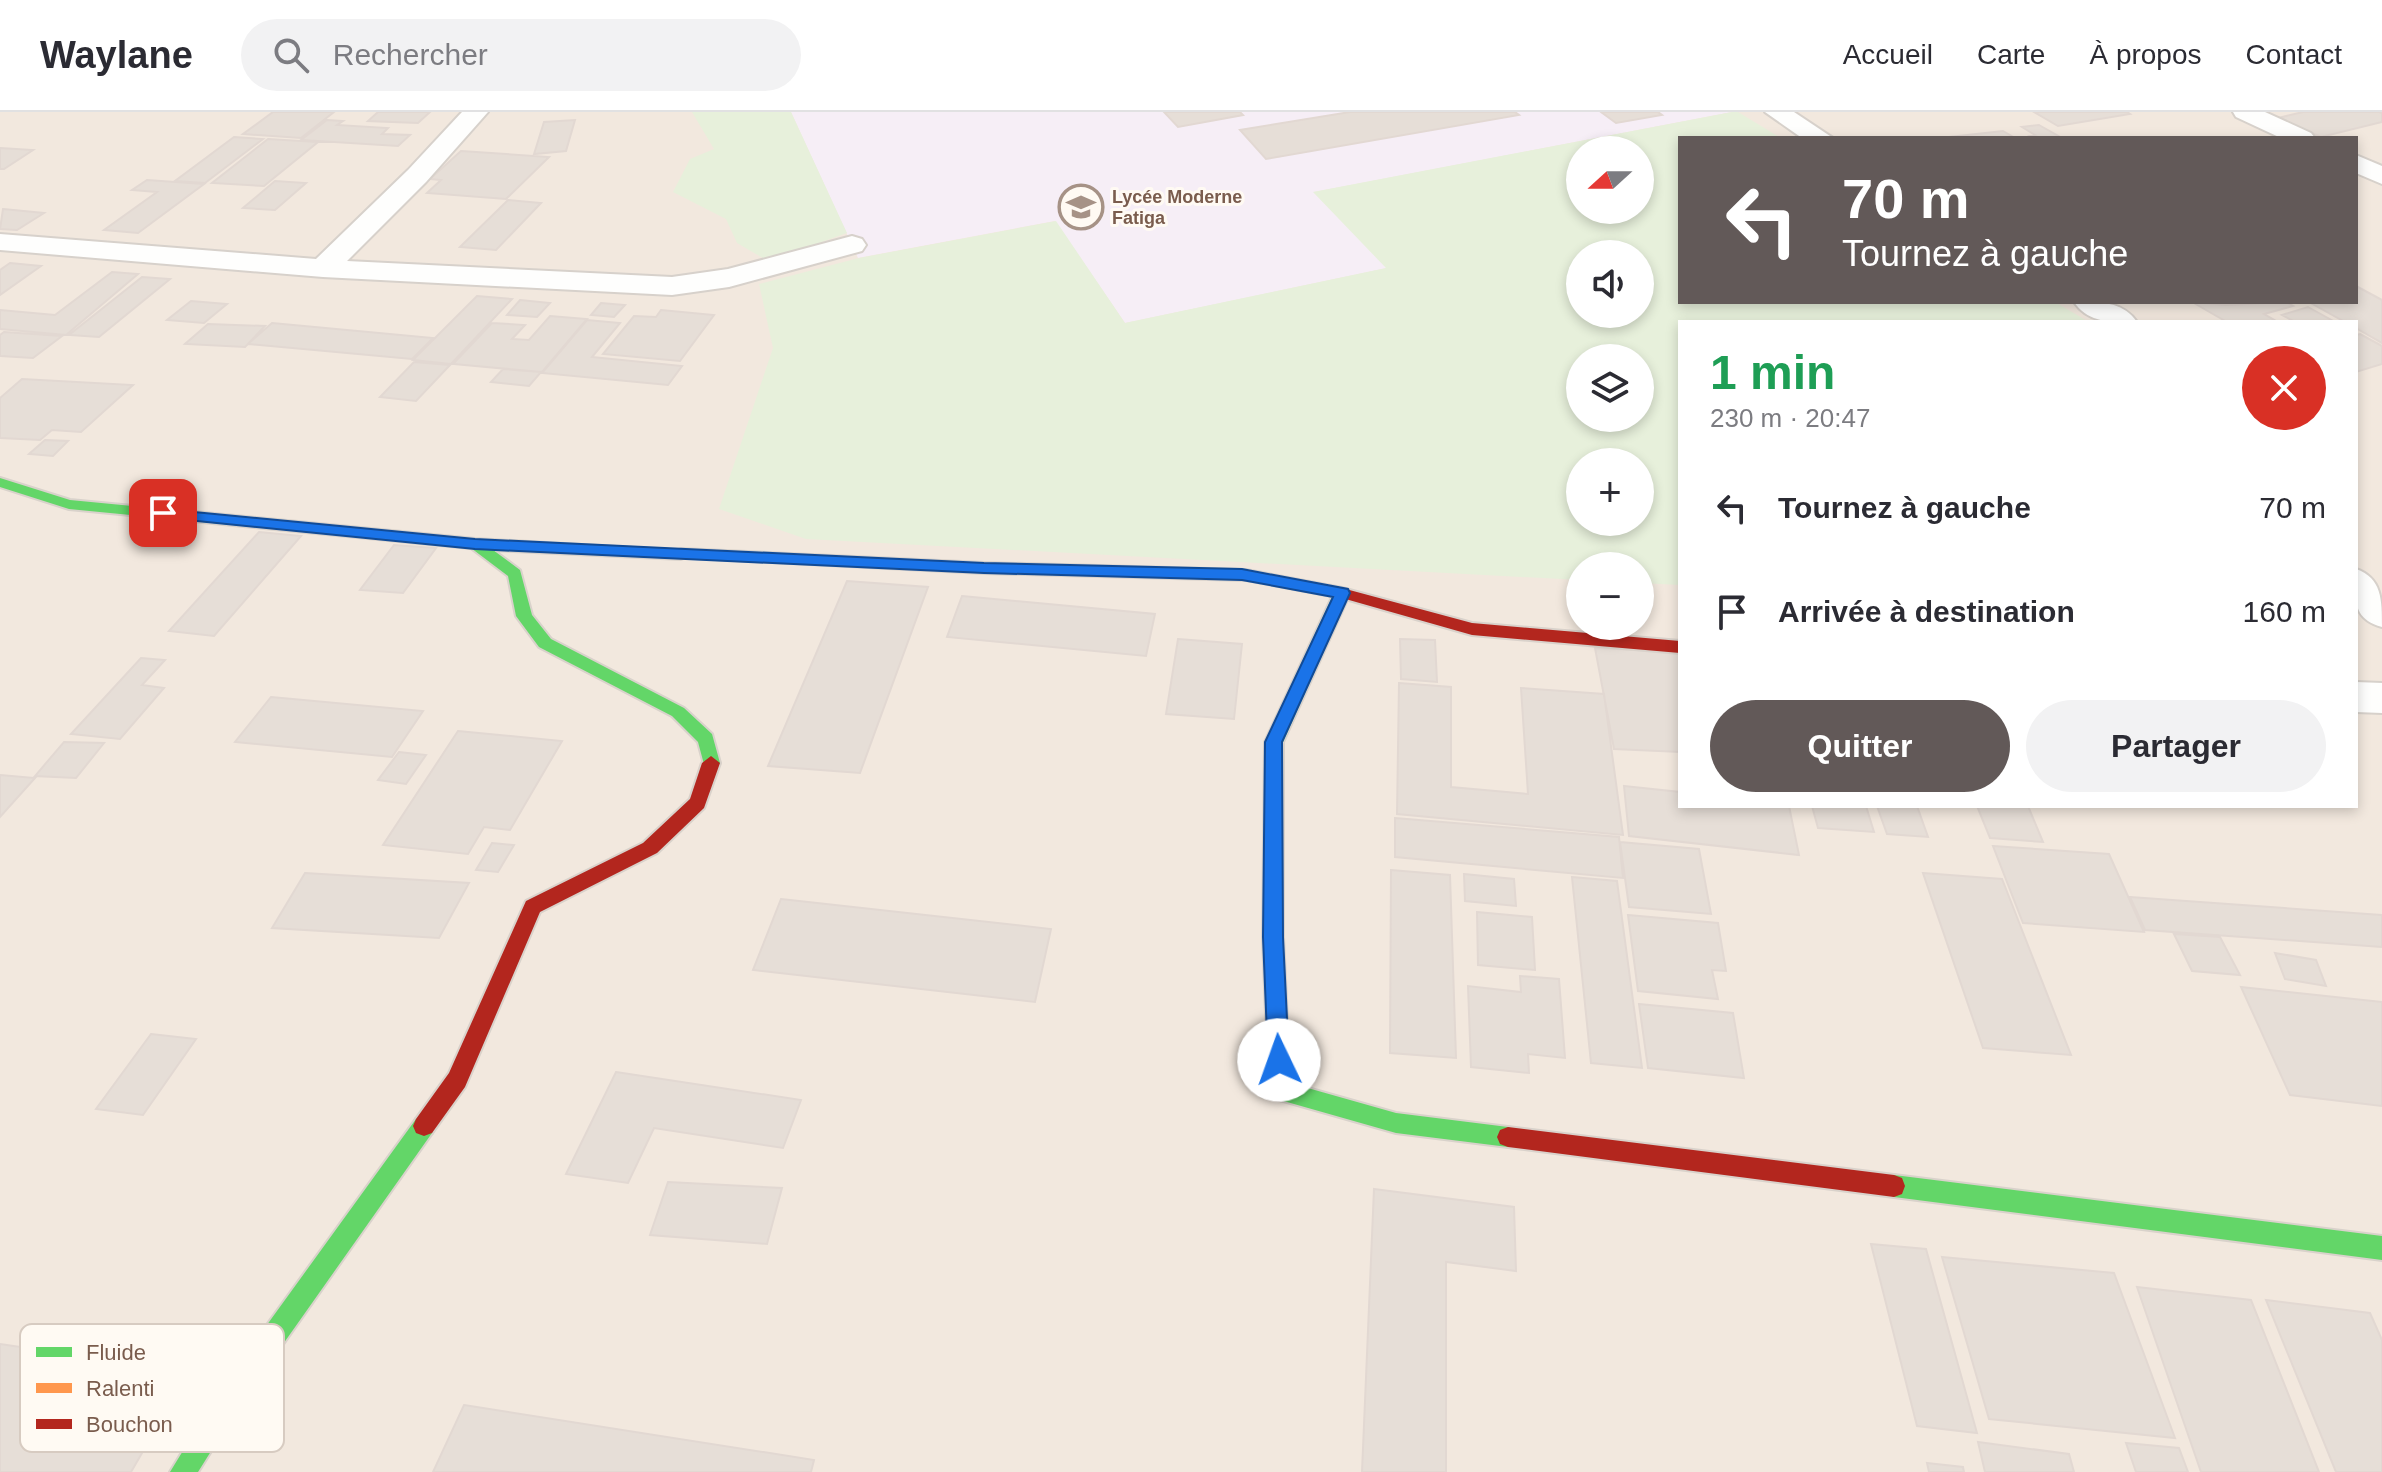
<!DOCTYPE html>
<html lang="fr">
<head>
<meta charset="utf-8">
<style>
  :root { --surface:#fff; --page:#f2f2f3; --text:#2b2b33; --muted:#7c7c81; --line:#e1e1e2; --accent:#625958 }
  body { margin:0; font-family:Helvetica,sans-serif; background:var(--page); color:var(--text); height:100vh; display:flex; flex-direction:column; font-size:30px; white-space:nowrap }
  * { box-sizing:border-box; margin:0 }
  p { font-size:26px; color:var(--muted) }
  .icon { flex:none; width:44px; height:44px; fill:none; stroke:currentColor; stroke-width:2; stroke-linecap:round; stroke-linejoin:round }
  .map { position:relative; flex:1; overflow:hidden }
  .side { position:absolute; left:1678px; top:208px; width:680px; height:488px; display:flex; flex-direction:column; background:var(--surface); border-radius:0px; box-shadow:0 4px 12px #0003 }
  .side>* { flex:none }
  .hud { position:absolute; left:1678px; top:24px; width:680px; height:168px; border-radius:0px; box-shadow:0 4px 12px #0003; background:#625958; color:#fff; overflow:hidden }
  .needle { width:52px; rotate:249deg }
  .buttons { position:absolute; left:1566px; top:24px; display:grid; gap:16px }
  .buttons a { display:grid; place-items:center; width:88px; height:88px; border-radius:50%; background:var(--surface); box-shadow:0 4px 12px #0003; font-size:40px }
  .pin { position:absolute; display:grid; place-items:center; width:68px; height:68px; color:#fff; margin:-34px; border-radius:16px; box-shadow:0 4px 12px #0006 }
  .me { position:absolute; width:88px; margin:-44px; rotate:357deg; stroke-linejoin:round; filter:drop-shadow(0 0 6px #0008) }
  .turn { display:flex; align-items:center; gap:28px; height:168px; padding:0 32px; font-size:36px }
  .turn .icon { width:104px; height:104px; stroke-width:2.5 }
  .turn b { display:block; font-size:56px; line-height:68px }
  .round { display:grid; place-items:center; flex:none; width:84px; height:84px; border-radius:42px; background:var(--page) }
  .overview { display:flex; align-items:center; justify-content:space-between; height:136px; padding:0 32px }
  h1 { font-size:48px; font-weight:700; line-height:60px; color:#1e9e55 }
  .action { display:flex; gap:16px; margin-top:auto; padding:16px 32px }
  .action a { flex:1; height:92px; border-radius:48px; background:var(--accent); color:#fff; font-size:32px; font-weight:700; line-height:92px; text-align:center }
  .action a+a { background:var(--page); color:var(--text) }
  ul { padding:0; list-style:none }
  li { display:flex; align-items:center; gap:24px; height:104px; padding:0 32px }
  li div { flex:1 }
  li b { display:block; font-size:30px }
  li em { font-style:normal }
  header { display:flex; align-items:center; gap:48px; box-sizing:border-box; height:112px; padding:0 40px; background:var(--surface); border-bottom:2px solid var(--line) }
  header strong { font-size:38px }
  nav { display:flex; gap:44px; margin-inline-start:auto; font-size:28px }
  .search { width:560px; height:72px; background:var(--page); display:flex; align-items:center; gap:20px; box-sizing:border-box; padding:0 28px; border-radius:44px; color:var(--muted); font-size:30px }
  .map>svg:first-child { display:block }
</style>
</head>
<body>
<header>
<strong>Waylane</strong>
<div class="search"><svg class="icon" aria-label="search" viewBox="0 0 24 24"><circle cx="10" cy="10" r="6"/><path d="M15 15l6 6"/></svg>Rechercher</div>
<nav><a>Accueil</a><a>Carte</a><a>À propos</a><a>Contact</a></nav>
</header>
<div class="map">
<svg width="2382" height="1360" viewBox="0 0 2382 1360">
  <rect width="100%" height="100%" fill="#f9f5f0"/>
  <path fill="#f2e8de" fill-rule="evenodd" d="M 0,0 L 2382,0 L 2382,1360 L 0,1360 ZM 1680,26 L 2356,26 L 2356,190 L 1680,190 ZM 1580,38 L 1640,38 L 1640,98 L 1580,98 ZM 1580,142 L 1640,142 L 1640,202 L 1580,202 ZM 1680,210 L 2356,210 L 2356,694 L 1680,694 ZM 1580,246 L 1640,246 L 1640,306 L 1580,306 ZM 1580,350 L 1640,350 L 1640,410 L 1580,410 ZM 1580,454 L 1640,454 L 1640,514 L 1580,514 Z"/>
  <path fill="#f6eef6" d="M 791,0 L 1732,0 L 1314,80 L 1387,156 L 1125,211 L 1055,109 L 858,146 Z"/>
  <path fill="#e7f0db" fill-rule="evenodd" d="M 692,0 L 791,0 L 847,121 L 768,149 L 737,131 L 726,107 L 673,80 L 690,47 L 714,37 Z
    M 1732,0 L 1738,0 L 1781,26 L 1680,26 L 1680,190 L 2055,190 L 2089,210 L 1680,210 L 1680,473 L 1640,471 L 1640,454 L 1580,454 L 1580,468 L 806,427 L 719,397 L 773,236 L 759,172 L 859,146 L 1056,109 L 1125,211 L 1386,156 L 1313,80 ZM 1580,38 L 1640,38 L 1640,98 L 1580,98 ZM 1580,142 L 1640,142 L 1640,202 L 1580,202 ZM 1580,246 L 1640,246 L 1640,306 L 1580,306 ZM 1580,350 L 1640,350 L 1640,410 L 1580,410 Z"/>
  <path fill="#e6ded7" stroke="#e2d8d2" stroke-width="2" d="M 273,0 L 334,0 L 301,26 L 243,22 Z
    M 378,0 L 430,0 L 418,11 L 368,9 Z
    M 1164,0 L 1240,0 L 1243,3 L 1178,15 Z
    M 1350,0 L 1515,0 L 1519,3 L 1266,47 L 1240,18 Z
    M 1601,0 L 1658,0 L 1662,3 L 1616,11 Z
    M 2034,0 L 2127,0 L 2130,2 L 2058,14 Z
    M 2303,0 L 2379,0 L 2382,1 L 2382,10 L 2321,25 L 2278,6 Z
    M 327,8 L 343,9 L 337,13 L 388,16 L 382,22 L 410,23 L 398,34 L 301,28 Z
    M 575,8 L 566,39 L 534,42 L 544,10 Z
    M 2039,13 L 2062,26 L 2034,26 L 2030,24 L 2035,23 L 2022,15 Z
    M 2003,19 L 2015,26 L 1949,25 Z
    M 234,25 L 263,27 L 205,71 L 175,69 Z
    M 268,27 L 318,30 L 264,74 L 212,71 Z
    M 0,36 L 33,38 L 4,57 L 0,57 Z
    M 461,39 L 549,45 L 506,87 L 427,81 L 441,68 L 430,67 Z
    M 147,68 L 204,72 L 138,121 L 104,118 L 157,80 L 132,78 Z
    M 275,69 L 306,71 L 275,98 L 243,96 Z
    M 508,88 L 541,91 L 496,138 L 460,135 Z
    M 3,97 L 44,101 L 17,118 L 0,117 Z
    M 10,151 L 41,154 L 0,183 L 0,158 Z
    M 112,160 L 138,162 L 66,223 L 0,217 L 0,198 L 55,203 Z
    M 142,165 L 170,167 L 99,225 L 69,223 Z
    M 2356,174 L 2382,188 L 2382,231 L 2356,216 L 2356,210 L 2345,210 L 2309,190 L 2356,190 Z
    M 477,184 L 512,187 L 451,252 L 413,248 Z
    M 520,188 L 550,191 L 537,205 L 507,203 Z
    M 191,189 L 227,192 L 204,211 L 167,208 Z
    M 2192,190 L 2226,193 L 2286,190 L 2293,194 L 2264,202 L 2276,209 L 2272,210 L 2227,210 Z
    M 601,191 L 625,193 L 614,205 L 591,203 Z
    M 2308,195 L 2335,210 L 2295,210 L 2282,203 Z
    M 661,198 L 714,203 L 680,249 L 603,242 L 634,204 L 656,205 Z
    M 550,204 L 587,207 L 542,260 L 453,252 L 492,211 L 525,213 L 512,227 L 529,228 Z
    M 587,208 L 620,211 L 592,245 L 682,254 L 668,273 L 542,261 Z
    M 272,211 L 433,226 L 412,247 L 248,232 Z
    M 208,212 L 265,214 L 245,235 L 185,232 Z
    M 4,220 L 62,224 L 33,246 L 0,244 L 0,223 Z
    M 2360,222 L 2382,234 L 2382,252 L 2356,260 L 2356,223 Z
    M 414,250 L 450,253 L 416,289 L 380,285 Z
    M 503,257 L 541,260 L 529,274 L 491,270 Z
    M 22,267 L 133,273 L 81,320 L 52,318 L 40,328 L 0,326 L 0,286 Z
    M 45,328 L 68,329 L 53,344 L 29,342 Z
    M 259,420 L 301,424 L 214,524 L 169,519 Z
    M 394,433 L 436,436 L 403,481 L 360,478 Z
    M 847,469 L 928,475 L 860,661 L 768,654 Z
    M 962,484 L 1155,502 L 1146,544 L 947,525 Z
    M 1178,527 L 1242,532 L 1234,607 L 1166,602 Z
    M 1400,527 L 1435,528 L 1437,570 L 1401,567 Z
    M 1595,536 L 1680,540 L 1680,640 L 1614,637 Z
    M 141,546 L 165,548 L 142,573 L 164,576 L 120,627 L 71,622 Z
    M 1399,571 L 1451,575 L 1451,675 L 1528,682 L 1521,576 L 1604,582 L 1623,723 L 1397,702 Z
    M 271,585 L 423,599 L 392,645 L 235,630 Z
    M 458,619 L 562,629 L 510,718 L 484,715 L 468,742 L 383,733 Z
    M 64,630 L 104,631 L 76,666 L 35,664 Z
    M 399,640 L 426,643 L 406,672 L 378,668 Z
    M 0,663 L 35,666 L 0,705 Z
    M 1624,674 L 1680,680 L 1680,694 L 1789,694 L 1799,743 L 1629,724 Z
    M 1812,694 L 1866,694 L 1874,720 L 1818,716 Z
    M 1877,694 L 1917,694 L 1928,725 L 1887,722 Z
    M 1977,694 L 2028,694 L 2043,730 L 1990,726 Z
    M 1395,706 L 1619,725 L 1623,766 L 1395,745 Z
    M 1620,730 L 1699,737 L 1711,802 L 1629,795 Z
    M 492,731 L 514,733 L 498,760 L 476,758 Z
    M 1993,734 L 2109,742 L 2144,820 L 2023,811 Z
    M 1391,758 L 1450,763 L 1456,946 L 1390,941 Z
    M 305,761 L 469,771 L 439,826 L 272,816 Z
    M 1923,761 L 2002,767 L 2071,943 L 1983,936 Z
    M 1464,762 L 1514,767 L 1516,794 L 1465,789 Z
    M 1572,765 L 1617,769 L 1642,956 L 1591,951 Z
    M 2130,785 L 2382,803 L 2382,835 L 2145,818 Z
    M 781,787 L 1051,817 L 1035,890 L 753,858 Z
    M 1477,800 L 1532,805 L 1535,858 L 1478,853 Z
    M 1628,803 L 1718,811 L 1726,859 L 1712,858 L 1718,887 L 1638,879 Z
    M 2174,822 L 2220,825 L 2240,863 L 2192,859 Z
    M 2275,841 L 2316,848 L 2326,874 L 2285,867 Z
    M 1520,864 L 1559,867 L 1565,946 L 1528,942 L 1529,961 L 1471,955 L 1468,874 L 1521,880 Z
    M 2241,875 L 2382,890 L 2382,994 L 2290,983 Z
    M 1639,892 L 1733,901 L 1744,966 L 1648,956 Z
    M 151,922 L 196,927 L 143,1003 L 96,997 Z
    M 616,960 L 801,988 L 783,1036 L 654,1016 L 628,1071 L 566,1062 Z
    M 668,1070 L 782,1076 L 767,1132 L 650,1123 Z
    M 1374,1077 L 1514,1095 L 1516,1159 L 1446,1150 L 1446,1360 L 1362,1360 Z
    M 1871,1132 L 1926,1137 L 1977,1321 L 1917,1314 Z
    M 1942,1145 L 2114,1161 L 2175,1326 L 1989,1307 Z
    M 2137,1175 L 2251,1188 L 2319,1360 L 2201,1360 Z
    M 2266,1188 L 2370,1201 L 2382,1228 L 2382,1360 L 2336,1360 Z
    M 0,1232 L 189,1260 L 131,1360 L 0,1360 Z
    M 464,1293 L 814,1348 L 811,1360 L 433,1360 Z
    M 1978,1330 L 2069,1342 L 2074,1360 L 1985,1360 Z
    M 2126,1331 L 2179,1336 L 2188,1360 L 2136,1360 Z
    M 1927,1351 L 1963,1355 L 1964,1360 L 1929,1360 Z"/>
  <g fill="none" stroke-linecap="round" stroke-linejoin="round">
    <g stroke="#d7d1cb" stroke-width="4">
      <path id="street" d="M 462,0 L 488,0 L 426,70 L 347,149 L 672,165 L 728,157 L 852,124 L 862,127 L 866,133 L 862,139 L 729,175 L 672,183 L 323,165 L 0,138 L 0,122 L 316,147 L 408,58 Z
        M 1765,0 L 1794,0 L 1833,26 L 1802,26 Z
        M 2233,0 L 2265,0 L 2311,21 L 2315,26 L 2281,26 L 2236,5 Z
        M 2356,43 L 2382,54 L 2382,72 L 2356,61 Z
        M 2074,190 C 2098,190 2122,188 2137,210 C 2113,210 2089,212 2074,190 Z
        M 2356,457 C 2382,466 2382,488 2382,515 C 2350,506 2356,485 2356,457 Z
        M 2356,570 L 2382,571 L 2382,601 L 2356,600 Z"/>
    </g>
    <g stroke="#d9d2cb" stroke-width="4">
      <path id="fast" d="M 0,366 L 70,388 L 475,427 L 686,439 L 686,445 L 681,447 L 493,438 L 520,458 L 532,503 L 551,527 L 684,596 L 712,622 L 720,651 L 711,658 L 705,656 L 698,630 L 672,604 L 539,535 L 516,504 L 508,464 L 471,436 L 69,397 L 0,375 Z
        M 1342,476 L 1350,481 L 1283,630 L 1283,825 L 1290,971 L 1396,1001 L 1508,1015 L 1516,1018 L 1519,1025 L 1516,1032 L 1508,1035 L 1396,1021 L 1280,988 L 1272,985 L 1269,978 L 1263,825 L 1265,630 L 1334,481 Z
        M 424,1004 L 432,1007 L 435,1014 L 432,1021 L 240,1293 L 198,1360 L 170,1360 L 222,1275 L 416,1007 Z
        M 1894,1063 L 2382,1124 L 2382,1148 L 1894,1085 L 1886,1082 L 1883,1074 L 1886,1066 Z"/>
    </g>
    <g stroke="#d9d2cb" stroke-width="4">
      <path id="slow" d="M 681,437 L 984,451 L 1246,458 L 1254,463 L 1246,468 L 984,461 L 676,445 L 676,439 Z"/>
    </g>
    <g stroke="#d9d2cb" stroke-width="4">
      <path id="jam" d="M 1246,458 L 1342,476 L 1472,511 L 1680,529 L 1680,541 L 1472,523 L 1342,486 L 1241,467 L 1238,463 L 1241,459 Z
        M 711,644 L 720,651 L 704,696 L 657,741 L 540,800 L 465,975 L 432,1021 L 424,1024 L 416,1021 L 413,1014 L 416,1007 L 449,961 L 526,789 L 643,731 L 690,687 L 702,651 Z
        M 1508,1015 L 1894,1063 L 1902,1066 L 1905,1074 L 1902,1082 L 1894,1085 L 1508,1035 L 1500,1032 L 1497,1025 L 1500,1018 Z"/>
    </g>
    <use href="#street" fill="#fefefd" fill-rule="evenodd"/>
    <use href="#fast" fill="#63d668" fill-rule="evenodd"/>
    <use href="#slow" fill="#ff974d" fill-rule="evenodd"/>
    <use href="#jam" fill="#b3261e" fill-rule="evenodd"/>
  </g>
  <path fill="#1a73e8" stroke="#114b97" stroke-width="2" d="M 163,397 L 475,427 L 984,451 L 1242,457 L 1348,477 L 1350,481 L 1282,630 L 1283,825 L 1289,948 L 1286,955 L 1279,957 L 1271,955 L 1268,948 L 1263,825 L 1265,630 L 1333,485 L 1242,468 L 984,461 L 475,437 L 158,405 L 156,401 Z"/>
  <defs>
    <g id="school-ring" transform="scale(2.3)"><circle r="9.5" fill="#fffaf3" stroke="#a69286" stroke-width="1.5"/><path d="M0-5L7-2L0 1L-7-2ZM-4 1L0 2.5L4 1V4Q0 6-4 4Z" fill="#a69286"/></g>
  </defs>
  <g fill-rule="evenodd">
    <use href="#school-ring" x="1081" y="95"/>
  </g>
  <g text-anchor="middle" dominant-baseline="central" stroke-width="6" stroke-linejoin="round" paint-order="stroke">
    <g font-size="18" font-weight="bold" fill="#7a5c4d" stroke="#fffaf3" text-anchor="start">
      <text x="1112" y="85">Lycée Moderne<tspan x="1112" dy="21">Fatiga</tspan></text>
    </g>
  </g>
  <rect x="20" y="1212" width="264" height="128" rx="12" fill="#fffaf3" stroke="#d7cbc1" stroke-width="2"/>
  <rect x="36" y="1235" width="36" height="10" fill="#63d668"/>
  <rect x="36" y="1271" width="36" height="10" fill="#ff974d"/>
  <rect x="36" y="1307" width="36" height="10" fill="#b3261e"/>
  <g font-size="22" fill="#7a5c4d">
    <text x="86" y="1248">Fluide</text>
    <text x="86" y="1284">Ralenti</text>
    <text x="86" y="1320">Bouchon</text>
  </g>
</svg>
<div class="buttons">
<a><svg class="needle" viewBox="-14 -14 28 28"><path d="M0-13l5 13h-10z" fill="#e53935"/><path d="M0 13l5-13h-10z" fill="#7c7c81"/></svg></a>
<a><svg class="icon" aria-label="sound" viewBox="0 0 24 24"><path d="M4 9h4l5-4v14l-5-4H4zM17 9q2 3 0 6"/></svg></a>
<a><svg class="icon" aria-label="layers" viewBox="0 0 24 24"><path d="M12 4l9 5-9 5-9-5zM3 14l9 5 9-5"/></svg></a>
<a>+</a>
<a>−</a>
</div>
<div class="pin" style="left:163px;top:401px;background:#d93025"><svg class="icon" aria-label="arrive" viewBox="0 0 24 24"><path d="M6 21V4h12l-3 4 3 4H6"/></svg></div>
<svg class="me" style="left:1279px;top:948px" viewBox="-20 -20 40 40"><circle r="19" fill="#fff"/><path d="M0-13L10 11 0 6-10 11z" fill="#1a73e8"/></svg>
<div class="hud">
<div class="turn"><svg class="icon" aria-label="left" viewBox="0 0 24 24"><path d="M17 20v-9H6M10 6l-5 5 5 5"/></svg><div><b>70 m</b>Tournez à gauche</div></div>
</div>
<section class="side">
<div class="overview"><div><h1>1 min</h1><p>230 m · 20:47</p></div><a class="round" style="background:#d93025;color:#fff"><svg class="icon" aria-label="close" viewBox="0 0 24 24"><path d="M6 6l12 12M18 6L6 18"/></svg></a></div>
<ul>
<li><svg class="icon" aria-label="left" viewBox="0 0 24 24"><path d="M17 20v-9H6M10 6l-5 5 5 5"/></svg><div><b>Tournez à gauche</b></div><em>70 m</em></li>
<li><svg class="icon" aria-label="arrive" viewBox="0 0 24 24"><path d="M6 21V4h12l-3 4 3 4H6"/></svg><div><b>Arrivée à destination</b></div><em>160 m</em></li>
</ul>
<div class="action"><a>Quitter</a><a>Partager</a></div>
</section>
</div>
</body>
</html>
